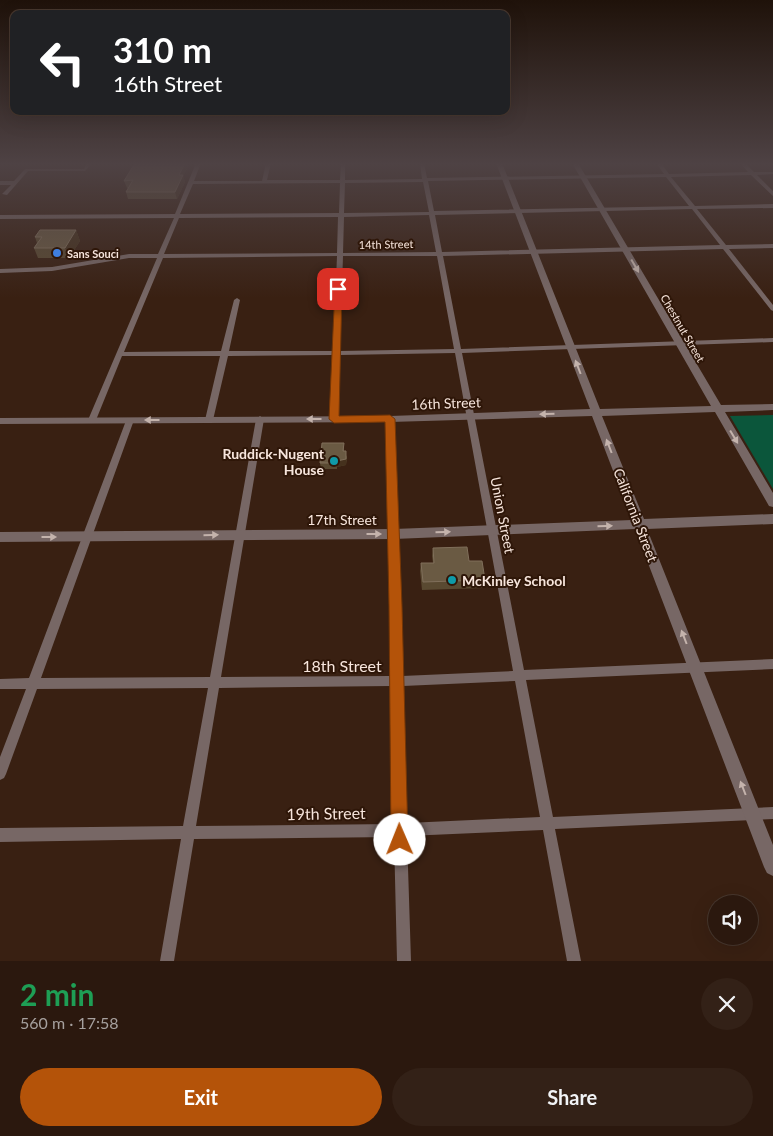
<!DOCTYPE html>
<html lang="en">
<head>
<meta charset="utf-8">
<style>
  :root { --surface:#2b180e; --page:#332117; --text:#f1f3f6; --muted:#a6a09e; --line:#47372e; --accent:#b45309 }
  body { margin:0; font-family:Lato,sans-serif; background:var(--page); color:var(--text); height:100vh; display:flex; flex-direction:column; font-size:19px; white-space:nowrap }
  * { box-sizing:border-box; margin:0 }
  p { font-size:16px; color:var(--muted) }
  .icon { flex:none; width:28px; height:28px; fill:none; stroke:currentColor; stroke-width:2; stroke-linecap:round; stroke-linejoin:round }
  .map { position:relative; height:961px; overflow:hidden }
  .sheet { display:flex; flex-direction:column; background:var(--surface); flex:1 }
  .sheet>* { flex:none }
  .hud { position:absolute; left:10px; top:10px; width:500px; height:105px; border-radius:10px; box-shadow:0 5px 20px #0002,0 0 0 1px var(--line); background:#202124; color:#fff; overflow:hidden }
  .controls { position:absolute; left:708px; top:895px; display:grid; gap:10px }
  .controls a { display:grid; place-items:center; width:50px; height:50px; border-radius:50%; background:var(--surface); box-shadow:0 5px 20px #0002,0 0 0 1px var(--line); font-size:25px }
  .pin { position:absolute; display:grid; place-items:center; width:42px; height:42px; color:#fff; margin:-21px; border-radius:10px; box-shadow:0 2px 8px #0006 }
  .me { position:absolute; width:55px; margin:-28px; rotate:359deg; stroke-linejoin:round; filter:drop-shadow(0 0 4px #0008) }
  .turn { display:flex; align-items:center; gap:18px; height:105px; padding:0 20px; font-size:22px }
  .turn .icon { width:65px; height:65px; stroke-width:2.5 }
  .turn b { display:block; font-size:35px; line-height:42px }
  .round { display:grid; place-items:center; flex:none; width:52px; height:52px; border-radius:26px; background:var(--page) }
  .headline { display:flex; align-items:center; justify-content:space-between; height:85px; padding:0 20px }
  h1 { font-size:30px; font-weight:700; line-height:38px; color:#1e9e55 }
  .primary-button { display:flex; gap:10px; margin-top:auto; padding:10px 20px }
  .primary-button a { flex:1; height:58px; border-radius:30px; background:var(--accent); color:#fff; font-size:20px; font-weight:700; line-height:58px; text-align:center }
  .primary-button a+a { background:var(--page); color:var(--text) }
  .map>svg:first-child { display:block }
</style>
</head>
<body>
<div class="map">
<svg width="773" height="961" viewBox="0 0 773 961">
  <rect width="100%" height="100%" fill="#392012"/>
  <path fill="#0b563b" d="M 773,415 L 773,489 L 730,416 Z"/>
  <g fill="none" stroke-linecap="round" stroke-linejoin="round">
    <path fill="#776765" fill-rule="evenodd" d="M 87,163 L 92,163 L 85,171 L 28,171 L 7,195 L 2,194 L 11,185 L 0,185 L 0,181 L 14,181 L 25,169 L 84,169 Z
      M 196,163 L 201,163 L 194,181 L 262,181 L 266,163 L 271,163 L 267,180 L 340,180 L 341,163 L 345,163 L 345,180 L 422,179 L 420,163 L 424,163 L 427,178 L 664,174 L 656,163 L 661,163 L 669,174 L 748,172 L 740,163 L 745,163 L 754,172 L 773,172 L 773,174 L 757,175 L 773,191 L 773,196 L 751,175 L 671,177 L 695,206 L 773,204 L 773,208 L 697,209 L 726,245 L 773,244 L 773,248 L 729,249 L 773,305 L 773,311 L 771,310 L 723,249 L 443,256 L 461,349 L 773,338 L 773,342 L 462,353 L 524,670 L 773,659 L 773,669 L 526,680 L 553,817 L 773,807 L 773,819 L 555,829 L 581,961 L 567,961 L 543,830 L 407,836 L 411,961 L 397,961 L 394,837 L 194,839 L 174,961 L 160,961 L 181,839 L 0,842 L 0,828 L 183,826 L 208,688 L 37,689 L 6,774 L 4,778 L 0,780 L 0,757 L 26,689 L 0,689 L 0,679 L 29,678 L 127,418 L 133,418 L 134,420 L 41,678 L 210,677 L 256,419 L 260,416 L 264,419 L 221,677 L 391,676 L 386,419 L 390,416 L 394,419 L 402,676 L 513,671 L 455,353 L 340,355 L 338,419 L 334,422 L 330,419 L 333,355 L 228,356 L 213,420 L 209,423 L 205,420 L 220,356 L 122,356 L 96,420 L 95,422 L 89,422 L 88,420 L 157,258 L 129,258 L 52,271 L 0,273 L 0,269 L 52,267 L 129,254 L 158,254 L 174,218 L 0,219 L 0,215 L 175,214 ZM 666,177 L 689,206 L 434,211 L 428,181 ZM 423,182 L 429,212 L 344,213 L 345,183 ZM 340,183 L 339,213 L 180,214 L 193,184 ZM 692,209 L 720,245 L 442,252 L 435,215 ZM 429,215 L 436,252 L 343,253 L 344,217 ZM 338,217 L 337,253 L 164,254 L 179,218 ZM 337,256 L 333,351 L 229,351 L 240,300 L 237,298 L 234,300 L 221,351 L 124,352 L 163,258 ZM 343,256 L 437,256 L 454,349 L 340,351 ZM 515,681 L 540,817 L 407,823 L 403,686 ZM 391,686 L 394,824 L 196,826 L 219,688 Z"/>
    <path fill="#776765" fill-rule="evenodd" d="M 496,163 L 502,163 L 600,409 L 711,406 L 572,163 L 578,163 L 721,405 L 773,404 L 773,410 L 725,412 L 773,493 L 773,507 L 769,506 L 715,412 L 602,416 L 644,519 L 773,514 L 773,524 L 647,529 L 773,845 L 773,876 L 767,873 L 764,867 L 635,529 L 394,539 L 0,542 L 0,532 L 394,529 L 632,520 L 592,416 L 390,422 L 0,424 L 0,418 L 390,416 L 590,409 Z"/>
  </g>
  <path fill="#594931" d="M 135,163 L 190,163 L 183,176 L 185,182 L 177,199 L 128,199 L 126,192 L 128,188 L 127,188 L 124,181 Z
    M 76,230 L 80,241 L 69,258 L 38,258 L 34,248 L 37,243 L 35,237 Z
    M 344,448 L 344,451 L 347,457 L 346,465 L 337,467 L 337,469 L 321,469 L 320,463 Z
    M 433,548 L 469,561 L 485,580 L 484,588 L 422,590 L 420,571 L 421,563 L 433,563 L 432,556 Z"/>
  <path fill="#45311d" d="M 185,163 L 190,163 L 183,176 L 185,182 L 177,199 L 175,192 L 179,175 Z
    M 76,230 L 80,241 L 69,258 L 65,248 Z
    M 346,451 L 346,465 L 337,467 L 337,469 L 337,461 Z"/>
  <path fill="#6a5a43" stroke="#806f5b" d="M 135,163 L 185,163 L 179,175 L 183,175 L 175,192 L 126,192 L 133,180 L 124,181 Z
    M 40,230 L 76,230 L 65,248 L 34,248 L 42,237 L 35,237 Z
    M 322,443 L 344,443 L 343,451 L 346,451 L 346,459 L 337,461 L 337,463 L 320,463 Z
    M 467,547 L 469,561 L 482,561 L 485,580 L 423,582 L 421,563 L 434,563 L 433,548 Z"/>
  <defs><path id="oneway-solid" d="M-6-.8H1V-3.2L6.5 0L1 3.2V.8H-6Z" transform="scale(1.25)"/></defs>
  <g fill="#c4b3ac">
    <use href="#oneway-solid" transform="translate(635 266) rotate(60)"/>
    <use href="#oneway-solid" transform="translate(578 367) rotate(-111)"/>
    <use href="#oneway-solid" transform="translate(547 414) rotate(178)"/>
    <use href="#oneway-solid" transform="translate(314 419) rotate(180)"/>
    <use href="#oneway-solid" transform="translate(152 420) rotate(180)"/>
    <use href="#oneway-solid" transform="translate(734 437) rotate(59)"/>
    <use href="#oneway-solid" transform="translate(609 446) rotate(-111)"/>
    <use href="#oneway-solid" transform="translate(605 526) rotate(-2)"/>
    <use href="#oneway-solid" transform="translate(443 532) rotate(-2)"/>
    <use href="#oneway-solid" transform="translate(374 534)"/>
    <use href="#oneway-solid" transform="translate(211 535) rotate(-1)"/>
    <use href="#oneway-solid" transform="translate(49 537)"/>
    <use href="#oneway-solid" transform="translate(684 637) rotate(-111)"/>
    <use href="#oneway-solid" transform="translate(743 788) rotate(-111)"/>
  </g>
  <linearGradient id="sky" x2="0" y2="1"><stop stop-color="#1f120a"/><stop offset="0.55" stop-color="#4e4244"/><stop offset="1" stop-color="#4e4244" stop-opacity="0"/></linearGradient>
  <rect width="773" height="298" fill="url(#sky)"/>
  <path fill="#b45309" stroke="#753606" d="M 335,287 L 342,289 L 339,416 L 390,415 L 395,419 L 402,606 L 408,840 L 406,846 L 400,849 L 394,846 L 391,840 L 389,606 L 385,422 L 334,423 L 329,419 Z"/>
  <circle fill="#3f7fe0" stroke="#2e1608" stroke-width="2" cx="57" cy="253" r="5"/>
  <g fill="#0f9aa8" stroke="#2e1608" stroke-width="2">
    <circle cx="334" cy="461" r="5"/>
    <circle cx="452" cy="580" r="5"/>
  </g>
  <g text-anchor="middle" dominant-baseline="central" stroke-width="4" stroke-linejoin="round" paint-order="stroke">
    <g font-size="11" fill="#f7e5dc" stroke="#2e1608">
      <text transform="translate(386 244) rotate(-1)">14th Street</text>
      <text transform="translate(683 328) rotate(60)">Chestnut Street</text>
    </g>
    <g font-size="11" font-weight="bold" fill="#f7e5dc" stroke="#2e1608" text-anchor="start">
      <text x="67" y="253">Sans Souci</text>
    </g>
    <g font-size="14" fill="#f7e5dc" stroke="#2e1608">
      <text transform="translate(446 403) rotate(-2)">16th Street</text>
      <text transform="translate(503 515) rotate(79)">Union Street</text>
      <text transform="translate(636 515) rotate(69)">California Street</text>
      <text x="342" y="519">17th Street</text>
    </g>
    <g font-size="14" font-weight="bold" fill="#f7e5dc" stroke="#2e1608" text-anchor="end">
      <text x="324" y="453">Ruddick-Nugent<tspan x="324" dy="16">House</tspan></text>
      <text x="462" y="580" text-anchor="start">McKinley School</text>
    </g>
    <g font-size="16" fill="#f7e5dc" stroke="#2e1608">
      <text x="342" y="665">18th Street</text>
      <text transform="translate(326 813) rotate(-1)">19th Street</text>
    </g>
  </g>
</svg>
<div class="controls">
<a><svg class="icon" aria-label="sound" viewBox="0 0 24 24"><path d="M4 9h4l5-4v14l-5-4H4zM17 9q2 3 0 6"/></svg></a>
</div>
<div class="pin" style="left:338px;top:289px;background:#d93025"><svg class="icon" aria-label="arrive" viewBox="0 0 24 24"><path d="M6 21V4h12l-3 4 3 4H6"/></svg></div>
<svg class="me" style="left:400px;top:840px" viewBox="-20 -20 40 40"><circle r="19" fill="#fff"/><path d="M0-13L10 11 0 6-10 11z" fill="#b45309"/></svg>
<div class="hud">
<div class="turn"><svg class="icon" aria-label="left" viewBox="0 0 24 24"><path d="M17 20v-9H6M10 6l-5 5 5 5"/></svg><div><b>310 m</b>16th Street</div></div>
</div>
</div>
<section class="sheet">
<div class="headline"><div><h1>2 min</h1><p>560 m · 17:58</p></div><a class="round"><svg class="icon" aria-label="close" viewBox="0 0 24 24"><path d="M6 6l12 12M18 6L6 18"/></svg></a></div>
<div class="primary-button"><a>Exit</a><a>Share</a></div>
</section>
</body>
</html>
